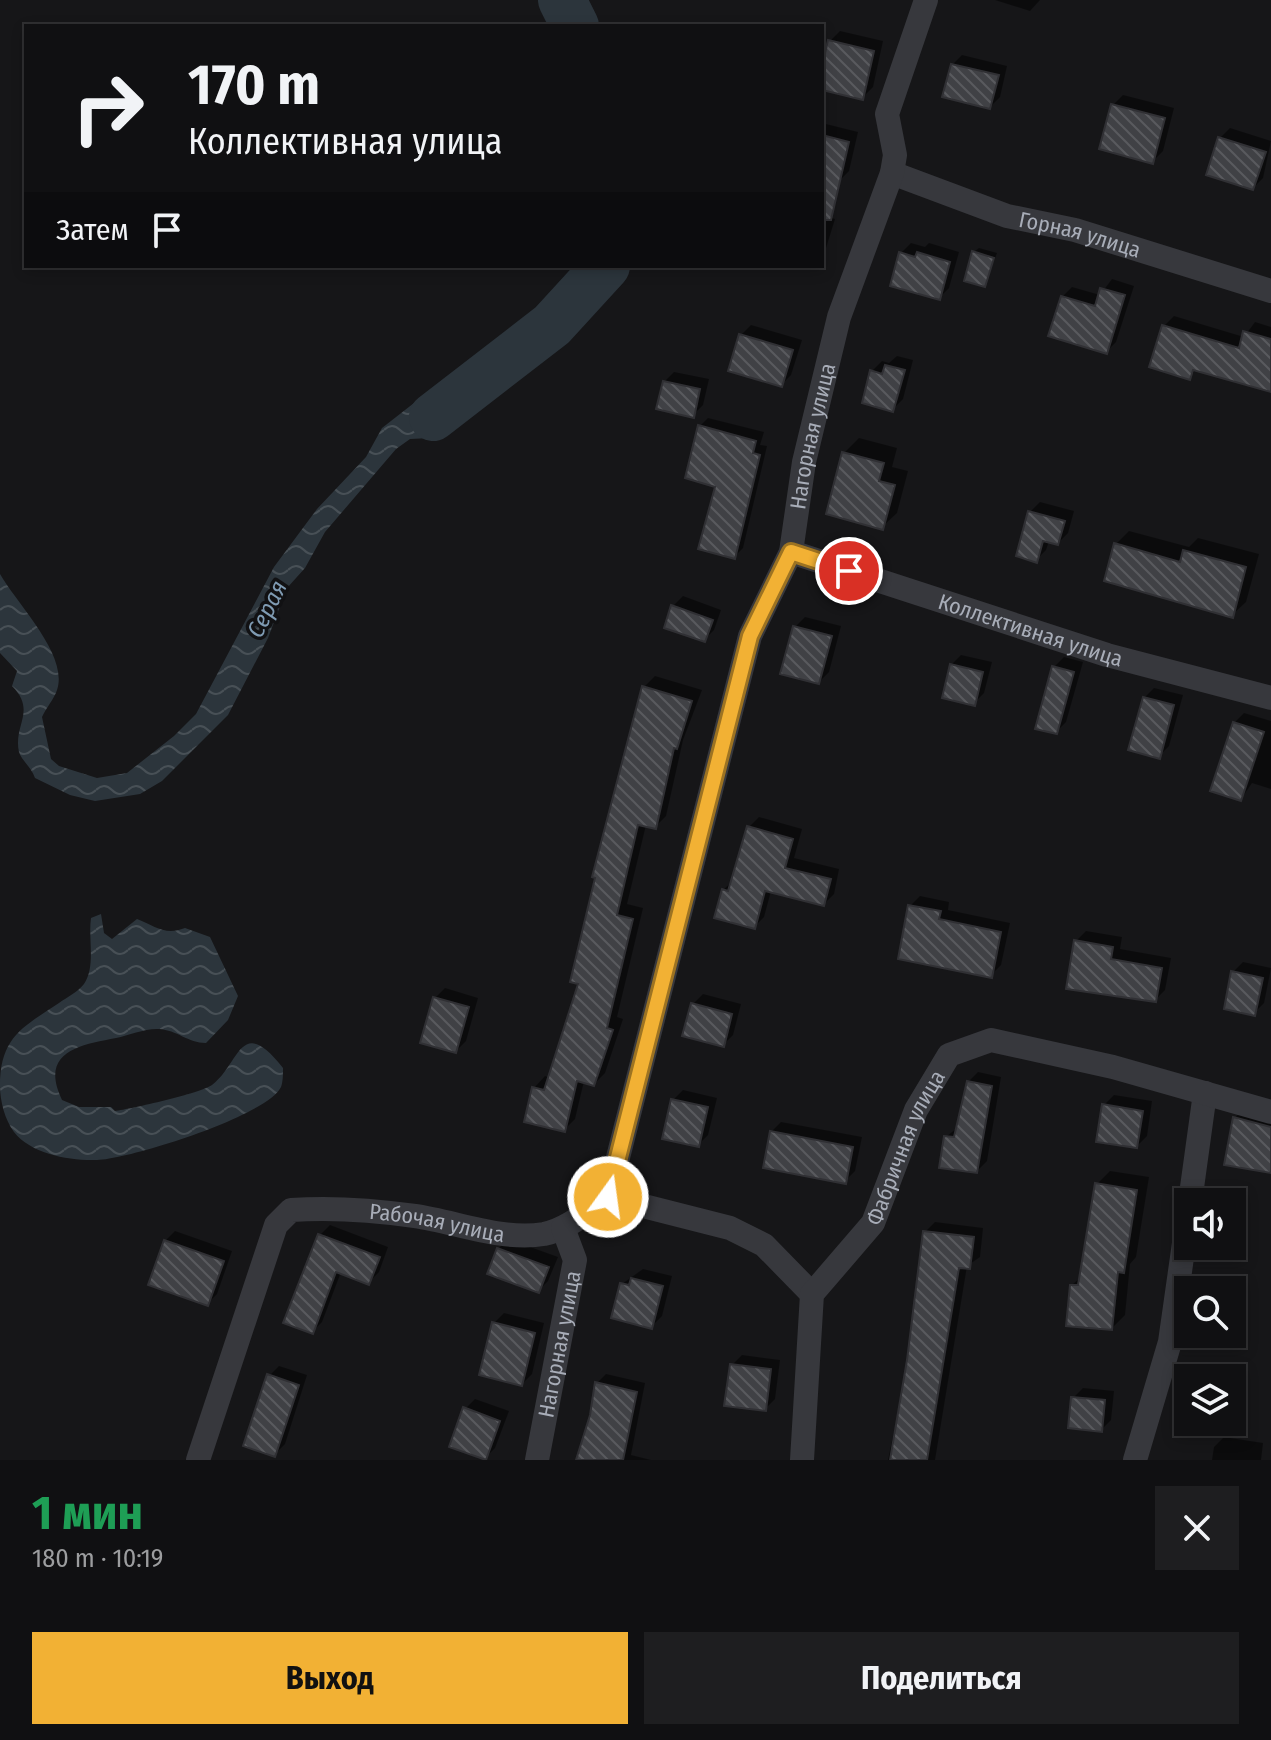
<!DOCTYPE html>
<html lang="ru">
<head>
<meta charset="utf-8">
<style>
  :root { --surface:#101012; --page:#1e1e20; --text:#f1f3f6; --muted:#9c9d9f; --line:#303032; --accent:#f2b134 }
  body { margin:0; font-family:"Fira Sans Condensed",sans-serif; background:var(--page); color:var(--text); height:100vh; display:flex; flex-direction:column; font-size:30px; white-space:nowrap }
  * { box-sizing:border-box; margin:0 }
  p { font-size:26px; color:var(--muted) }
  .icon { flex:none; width:44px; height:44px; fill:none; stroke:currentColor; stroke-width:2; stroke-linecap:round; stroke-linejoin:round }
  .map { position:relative; height:1460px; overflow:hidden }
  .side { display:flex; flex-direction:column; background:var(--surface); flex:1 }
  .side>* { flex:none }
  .top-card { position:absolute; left:24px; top:24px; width:800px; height:244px; border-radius:0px; box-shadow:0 4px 12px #0003,0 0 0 2px var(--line); background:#101012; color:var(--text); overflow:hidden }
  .tools { position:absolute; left:1174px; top:1188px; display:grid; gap:16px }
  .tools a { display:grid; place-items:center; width:72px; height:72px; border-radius:0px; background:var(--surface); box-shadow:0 4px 12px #0003,0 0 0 2px var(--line); font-size:40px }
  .pin { position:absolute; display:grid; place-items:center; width:68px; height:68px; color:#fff; margin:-34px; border:4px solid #fff; border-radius:50%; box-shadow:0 2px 8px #0007 }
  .me { position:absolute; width:88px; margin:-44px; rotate:14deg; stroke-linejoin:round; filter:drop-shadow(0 0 6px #0008) }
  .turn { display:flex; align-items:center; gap:28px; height:168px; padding:0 32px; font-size:36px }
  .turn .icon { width:104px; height:104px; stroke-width:2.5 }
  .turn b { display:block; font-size:56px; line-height:68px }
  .then { display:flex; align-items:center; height:76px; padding:0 32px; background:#0003; gap:16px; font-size:30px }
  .round { display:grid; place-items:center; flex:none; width:84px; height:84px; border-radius:0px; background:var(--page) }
  .overview { display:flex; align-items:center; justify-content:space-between; height:136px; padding:0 32px }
  h1 { font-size:48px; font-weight:700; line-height:60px; color:#1e9e55 }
  .action { display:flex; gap:16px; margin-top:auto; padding:16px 32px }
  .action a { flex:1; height:92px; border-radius:0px; background:var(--accent); color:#111; font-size:32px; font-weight:700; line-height:92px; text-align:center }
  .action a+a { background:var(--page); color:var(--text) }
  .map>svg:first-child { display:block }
</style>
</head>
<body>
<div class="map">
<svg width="1271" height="1460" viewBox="0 0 1271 1460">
  <defs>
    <pattern id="water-waves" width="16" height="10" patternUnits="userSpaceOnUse" patternTransform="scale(2)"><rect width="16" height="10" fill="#2c353c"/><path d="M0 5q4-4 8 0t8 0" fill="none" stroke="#485056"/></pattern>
    <pattern id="building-back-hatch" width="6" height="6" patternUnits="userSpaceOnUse" patternTransform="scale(2)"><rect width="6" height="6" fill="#404145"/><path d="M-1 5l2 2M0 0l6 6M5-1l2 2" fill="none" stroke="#595a5e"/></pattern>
  </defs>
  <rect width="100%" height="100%" fill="#161618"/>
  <path fill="url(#water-waves)" d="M 476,368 L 492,384 L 430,438 L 410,439 L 396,449 L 325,532 L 305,568 L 287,588 L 268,638 L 228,715 L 162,781 L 140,794 L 95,801 L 70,795 L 35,778 C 32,768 22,761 19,752 C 13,725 37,711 12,686 L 17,671 L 0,653 L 0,574 C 16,603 69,655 57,690 C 54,699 46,708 42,717 L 51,759 L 59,766 L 97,778 L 127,773 L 174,736 L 196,714 L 274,567 L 317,509 L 366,457 L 382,428 L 414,403 L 433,403 L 446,395 Z
    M 101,914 L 104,933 L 112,939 L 137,919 C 155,926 165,936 185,928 L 210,937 L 238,996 L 228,1020 L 206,1043 C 188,1043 177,1030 159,1029 C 146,1028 129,1035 116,1038 C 79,1045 39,1052 62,1100 L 79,1107 L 111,1107 L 115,1111 C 131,1109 201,1093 212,1085 C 240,1064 240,1013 283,1068 C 283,1074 283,1082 281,1087 C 267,1116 130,1159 97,1160 C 70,1161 31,1154 14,1132 C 5,1120 0,1101 0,1086 C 0,1037 23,1027 59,1003 C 67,997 78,992 84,984 C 96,966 88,939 91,918 Z"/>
  <path fill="#0007" d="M 995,0 L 1040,0 L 1030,11 Z
    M 840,31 L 883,41 L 873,87 L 863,97 L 822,88 L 830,41 Z
    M 962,55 L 1007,66 L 1000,97 L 990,107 L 952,65 Z
    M 1123,95 L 1174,108 L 1163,151 L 1153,161 L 1113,105 Z
    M 822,123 L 858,132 L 849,171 L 839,181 L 822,178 Z
    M 1230,128 L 1271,141 L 1263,178 L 1253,188 L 1220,138 Z
    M 822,215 L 835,219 L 822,261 Z
    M 911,243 L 925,247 L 929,243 L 959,252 L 949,288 L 939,298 L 901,253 Z
    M 979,248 L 997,253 L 985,285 L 974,252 Z
    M 799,266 L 817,266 L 813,270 Z
    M 1112,279 L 1134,286 L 1116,342 L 1106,352 L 1062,297 L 1072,287 L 1100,295 Z
    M 1174,316 L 1244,337 L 1255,322 L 1271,327 L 1271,390 L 1197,369 L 1189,377 L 1164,326 Z
    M 751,325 L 802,340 L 791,375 L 781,385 L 741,335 Z
    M 897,356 L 913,360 L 903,399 L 893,409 L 872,371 L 882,361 L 889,363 Z
    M 674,372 L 709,379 L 703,405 L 693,415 L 664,382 Z
    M 708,418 L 764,432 L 760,445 L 767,446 L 743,548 L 734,557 L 700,426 Z
    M 859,438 L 897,448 L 892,467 L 908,471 L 897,513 L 882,527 L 828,513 L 844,453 Z
    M 1040,502 L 1074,511 L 1068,533 L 1058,543 L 1049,541 L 1046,550 L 1036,560 L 1030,512 Z
    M 1129,531 L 1189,547 L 1198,538 L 1259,554 L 1246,602 L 1232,615 L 1116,544 Z
    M 683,596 L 721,610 L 714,630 L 704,640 L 673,606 Z
    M 805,617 L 841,626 L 829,672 L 819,682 L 795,627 Z
    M 961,655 L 992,662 L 984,693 L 974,703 L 951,665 Z
    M 1064,657 L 1083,662 L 1066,722 L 1056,732 L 1054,667 Z
    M 655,676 L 702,690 L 683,740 L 666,816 L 655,827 L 646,825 L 627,904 L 643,908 L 617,1017 L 623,1019 L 605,1073 L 594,1084 L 584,1081 L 575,1119 L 564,1130 L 534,1088 L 545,1076 L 550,1078 L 581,982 L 644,687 Z
    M 1154,688 L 1183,695 L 1169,746 L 1159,756 L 1144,698 Z
    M 1244,713 L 1271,721 L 1271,789 L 1252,783 L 1241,799 L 1234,723 Z
    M 759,817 L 802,829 L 794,858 L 839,869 L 834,894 L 824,904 L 771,891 L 764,917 L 754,927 L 723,890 L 734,880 L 749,827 Z
    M 920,896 L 949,902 L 948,910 L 1010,923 L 1001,965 L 991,975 L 910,906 Z
    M 1086,931 L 1122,937 L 1120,949 L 1171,958 L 1165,990 L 1155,1000 L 1076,941 Z
    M 1243,962 L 1271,968 L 1264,1003 L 1254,1013 L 1233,972 Z
    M 445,988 L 478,998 L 466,1041 L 456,1051 L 435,998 Z
    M 703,994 L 741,1004 L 733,1035 L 723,1045 L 693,1004 Z
    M 978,1072 L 1001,1077 L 987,1161 L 977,1171 L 946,1137 L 958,1127 L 968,1082 Z
    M 683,1090 L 717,1098 L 708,1135 L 698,1145 L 673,1100 Z
    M 1114,1095 L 1152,1101 L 1147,1136 L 1137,1146 L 1104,1105 Z
    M 1246,1106 L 1271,1113 L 1271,1171 L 1235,1118 Z
    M 781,1122 L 862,1137 L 855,1171 L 845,1181 L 771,1132 Z
    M 1110,1171 L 1149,1177 L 1136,1257 L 1130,1264 L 1125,1315 L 1112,1328 L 1072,1285 L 1082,1276 L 1097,1184 Z
    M 935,1222 L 983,1228 L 980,1257 L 967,1266 L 935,1460 L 888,1460 L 909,1360 L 925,1232 Z
    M 330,1225 L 388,1247 L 379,1272 L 369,1282 L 341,1272 L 322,1322 L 312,1332 L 320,1235 Z
    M 175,1231 L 232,1251 L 217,1294 L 207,1304 L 165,1241 Z
    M 508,1239 L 558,1257 L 548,1281 L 538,1291 L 498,1249 Z
    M 643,1269 L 672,1276 L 662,1316 L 652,1326 L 622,1284 Z
    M 504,1313 L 544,1323 L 532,1374 L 522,1384 L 494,1323 Z
    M 742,1355 L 780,1360 L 775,1399 L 765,1409 L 732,1365 Z
    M 279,1366 L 307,1375 L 285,1444 L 275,1454 L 269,1376 Z
    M 606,1374 L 645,1383 L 631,1455 L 651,1460 L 578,1460 L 597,1383 Z
    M 1083,1388 L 1114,1391 L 1111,1420 L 1101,1430 L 1073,1398 Z
    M 475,1399 L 509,1411 L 495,1448 L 485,1458 L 465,1409 Z
    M 1224,1437 L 1263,1443 L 1261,1460 L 1212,1460 L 1214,1447 Z"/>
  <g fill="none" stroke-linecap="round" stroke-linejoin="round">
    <path stroke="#2c353c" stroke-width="48" d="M 562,0 L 575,26
      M 433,417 L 552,325 L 606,266"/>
  </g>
  <path fill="url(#building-back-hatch)" stroke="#303034" stroke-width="2" d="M 828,40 L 874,51 L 863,100 L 822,90 L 822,67 Z
    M 951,64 L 999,75 L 990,109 L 942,97 Z
    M 1111,104 L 1165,118 L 1153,164 L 1099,149 Z
    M 822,135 L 849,142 L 831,220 L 822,220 Z
    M 1218,137 L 1266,152 L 1253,190 L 1206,175 Z
    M 972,251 L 994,258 L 985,287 L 964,281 Z
    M 899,252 L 915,257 L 917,252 L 950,262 L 940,300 L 890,286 Z
    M 1100,288 L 1125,295 L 1107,354 L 1048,336 L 1061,296 L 1095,306 Z
    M 1162,325 L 1239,348 L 1243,331 L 1271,339 L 1271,392 L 1193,370 L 1190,380 L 1149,367 Z
    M 739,334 L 793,350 L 782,387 L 728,371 Z
    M 885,365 L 905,370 L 893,412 L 862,403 L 870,370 L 882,374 Z
    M 663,381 L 700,389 L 694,418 L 656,409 Z
    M 698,425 L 756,441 L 753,453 L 760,455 L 735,559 L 698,549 L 715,487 L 685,478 Z
    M 842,452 L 884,463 L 879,481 L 895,485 L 883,530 L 826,514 Z
    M 1028,511 L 1065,521 L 1058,545 L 1043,541 L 1037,563 L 1016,556 Z
    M 1114,543 L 1180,562 L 1183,550 L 1246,567 L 1233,618 L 1104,581 Z
    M 671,605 L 713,620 L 705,642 L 664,628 Z
    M 793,626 L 832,636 L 819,684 L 780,674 Z
    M 950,664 L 983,672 L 975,706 L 942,698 Z
    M 1052,666 L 1074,672 L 1057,734 L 1035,729 Z
    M 642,686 L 692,701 L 677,749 L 674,748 L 656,829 L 638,825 L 617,915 L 633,919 L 607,1028 L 613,1030 L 594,1086 L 577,1081 L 565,1132 L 524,1122 L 532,1087 L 544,1090 L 578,984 L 570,982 L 595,878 L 592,877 Z
    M 1143,697 L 1174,705 L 1160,759 L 1128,750 Z
    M 1233,722 L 1264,732 L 1241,801 L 1210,791 Z
    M 747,826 L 793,839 L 785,868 L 831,879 L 824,906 L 765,891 L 755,929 L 714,918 L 722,889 L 728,891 Z
    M 908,905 L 941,911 L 939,919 L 1001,932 L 992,978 L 898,959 Z
    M 1074,940 L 1113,947 L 1111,959 L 1162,968 L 1156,1002 L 1066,989 Z
    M 1231,971 L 1263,978 L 1255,1016 L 1224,1009 Z
    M 433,997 L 469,1007 L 456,1053 L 420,1043 Z
    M 691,1003 L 732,1014 L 724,1047 L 682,1036 Z
    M 967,1081 L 992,1086 L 977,1173 L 939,1168 L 944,1136 L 954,1137 Z
    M 671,1099 L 708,1107 L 699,1147 L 662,1139 Z
    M 1102,1104 L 1143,1111 L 1137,1148 L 1096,1142 Z
    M 1233,1117 L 1271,1127 L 1271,1173 L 1224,1165 Z
    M 770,1131 L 853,1147 L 846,1184 L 763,1168 Z
    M 1095,1183 L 1137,1190 L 1124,1273 L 1118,1272 L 1112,1330 L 1066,1326 L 1070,1285 L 1078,1285 Z
    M 923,1231 L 974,1237 L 970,1269 L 959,1268 L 927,1460 L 890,1460 L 907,1360 Z
    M 318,1234 L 380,1257 L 369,1285 L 336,1272 L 313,1334 L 283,1323 Z
    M 164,1240 L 224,1261 L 208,1306 L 148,1285 Z
    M 497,1248 L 549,1267 L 539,1293 L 487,1274 Z
    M 631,1278 L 663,1286 L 652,1329 L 611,1318 L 620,1283 L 629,1285 Z
    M 492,1322 L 535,1333 L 522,1386 L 479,1375 Z
    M 730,1364 L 771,1369 L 766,1411 L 724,1406 Z
    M 267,1374 L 299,1385 L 275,1457 L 243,1446 Z
    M 595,1382 L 637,1392 L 623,1460 L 576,1460 L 590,1415 Z
    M 1071,1397 L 1105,1400 L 1102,1432 L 1068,1428 Z
    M 463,1407 L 500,1421 L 486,1460 L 449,1447 Z"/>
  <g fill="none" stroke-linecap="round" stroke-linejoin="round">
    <g stroke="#37383d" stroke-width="24">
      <path id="s1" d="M 892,173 L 1007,216 L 1075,230 L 1271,291"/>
      <path id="s2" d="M 791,552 L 1107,655 L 1271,698"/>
      <path id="s3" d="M 608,1197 L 750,636 L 791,552 L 804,462 L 839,317 L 892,173 L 895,155 L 887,114 L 926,0"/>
      <path d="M 1190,1202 L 1205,1093"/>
      <path id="s4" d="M 198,1460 L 276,1225 L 291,1210 C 333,1207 373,1210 415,1216 C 456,1222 502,1241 544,1234 C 568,1229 588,1211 608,1197 L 730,1228 L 764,1245 L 812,1294"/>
      <path id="s5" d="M 537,1460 L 575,1260 L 563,1228"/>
      <path id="s6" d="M 802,1460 L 812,1294 L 873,1223 L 916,1110 L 949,1055 L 991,1040 L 1113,1067 L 1271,1112"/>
      <path d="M 1135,1460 L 1170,1342 L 1188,1215"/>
    </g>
  </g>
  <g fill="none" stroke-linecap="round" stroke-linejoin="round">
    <g stroke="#9d7322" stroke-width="20">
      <path id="route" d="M 608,1197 L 750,636 L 791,552 L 849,571"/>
    </g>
    <use href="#route" stroke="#f2b134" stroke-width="14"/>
  </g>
  <g text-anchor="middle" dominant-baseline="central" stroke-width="7" stroke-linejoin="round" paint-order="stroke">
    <g font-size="22" fill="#a8adb8" stroke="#111113">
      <text stroke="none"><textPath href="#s1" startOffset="198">Горная улица</textPath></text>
      <text stroke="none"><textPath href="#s3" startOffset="790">Нагорная улица</textPath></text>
      <text stroke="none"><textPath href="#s2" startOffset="252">Коллективная улица</textPath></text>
      <text stroke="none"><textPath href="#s6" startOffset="342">Фабричная улица</textPath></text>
      <text stroke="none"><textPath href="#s4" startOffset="416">Рабочая улица</textPath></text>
      <text stroke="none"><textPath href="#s5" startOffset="118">Нагорная улица</textPath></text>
    </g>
    <g font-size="24" font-style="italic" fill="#7f9bb3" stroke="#111113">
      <text transform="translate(267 609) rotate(-64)">Серая</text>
    </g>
  </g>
</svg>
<div class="tools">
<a><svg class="icon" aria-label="sound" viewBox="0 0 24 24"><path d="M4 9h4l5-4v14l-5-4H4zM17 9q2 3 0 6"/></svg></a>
<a><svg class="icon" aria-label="search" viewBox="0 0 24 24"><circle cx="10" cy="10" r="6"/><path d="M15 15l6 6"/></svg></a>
<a><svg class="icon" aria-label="layers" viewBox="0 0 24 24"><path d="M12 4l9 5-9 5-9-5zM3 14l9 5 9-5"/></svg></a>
</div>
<div class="pin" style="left:849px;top:571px;background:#d93025"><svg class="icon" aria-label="arrive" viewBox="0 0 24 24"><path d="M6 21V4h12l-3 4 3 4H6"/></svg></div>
<svg class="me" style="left:608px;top:1197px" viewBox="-20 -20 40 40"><circle r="17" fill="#f2b134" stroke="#fff" stroke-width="3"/><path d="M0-11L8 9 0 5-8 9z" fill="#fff"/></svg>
<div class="top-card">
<div class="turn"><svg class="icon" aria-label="right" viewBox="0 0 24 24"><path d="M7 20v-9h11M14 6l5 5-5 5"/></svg><div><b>170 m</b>Коллективная улица</div></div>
<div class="then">Затем<svg class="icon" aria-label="arrive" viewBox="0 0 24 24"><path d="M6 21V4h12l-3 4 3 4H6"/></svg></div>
</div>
</div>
<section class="side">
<div class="overview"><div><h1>1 мин</h1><p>180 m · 10:19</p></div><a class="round"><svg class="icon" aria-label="close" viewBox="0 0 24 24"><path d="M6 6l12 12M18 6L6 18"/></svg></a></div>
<div class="action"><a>Выход</a><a>Поделиться</a></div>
</section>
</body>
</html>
